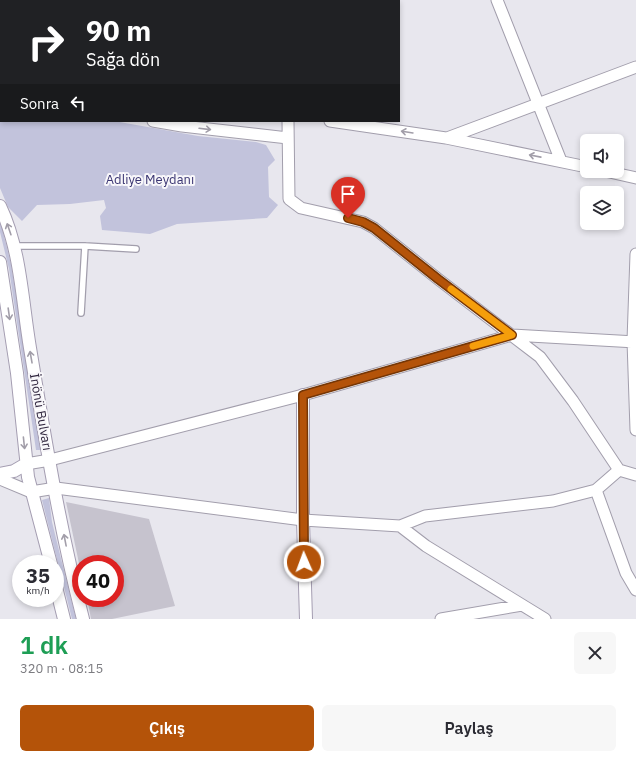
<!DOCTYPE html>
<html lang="tr">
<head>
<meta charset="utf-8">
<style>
  :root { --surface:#fff; --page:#f7f7f7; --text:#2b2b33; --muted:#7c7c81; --accent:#b45309 }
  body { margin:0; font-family:"IBM Plex Sans",sans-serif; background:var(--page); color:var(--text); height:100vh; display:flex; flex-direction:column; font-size:15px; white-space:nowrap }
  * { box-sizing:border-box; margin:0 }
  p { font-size:13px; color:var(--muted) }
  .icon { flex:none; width:22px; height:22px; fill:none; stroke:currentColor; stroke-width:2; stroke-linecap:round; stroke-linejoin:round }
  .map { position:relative; height:619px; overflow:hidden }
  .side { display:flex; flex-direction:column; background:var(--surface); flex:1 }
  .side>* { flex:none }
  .top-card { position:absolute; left:0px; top:0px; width:400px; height:122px; box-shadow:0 2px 6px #0003; background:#202124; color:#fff; overflow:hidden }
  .controls { position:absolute; left:580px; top:134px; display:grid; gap:8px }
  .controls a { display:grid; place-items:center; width:44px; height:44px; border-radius:6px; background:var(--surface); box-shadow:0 2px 6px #0003; font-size:20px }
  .speed { position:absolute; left:12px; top:555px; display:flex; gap:8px; font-size:20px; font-weight:700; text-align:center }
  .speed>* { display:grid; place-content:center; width:52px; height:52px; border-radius:50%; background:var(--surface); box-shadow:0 2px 6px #0003; line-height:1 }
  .speed small { font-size:10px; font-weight:400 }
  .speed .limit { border:6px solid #d22; background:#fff; color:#111 }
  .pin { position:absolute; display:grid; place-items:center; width:34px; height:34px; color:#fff; margin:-41px -17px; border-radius:50% 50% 50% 0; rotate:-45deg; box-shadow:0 0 4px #0007 }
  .pin .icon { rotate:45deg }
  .me { position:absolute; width:44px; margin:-22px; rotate:358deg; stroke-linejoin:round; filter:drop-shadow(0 0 3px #0008) }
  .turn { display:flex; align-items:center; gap:14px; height:84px; padding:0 20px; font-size:18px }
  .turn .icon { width:52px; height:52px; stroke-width:2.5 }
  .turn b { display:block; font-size:28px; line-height:34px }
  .then { display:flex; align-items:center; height:38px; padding:0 20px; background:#0003; gap:8px; font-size:15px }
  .round { display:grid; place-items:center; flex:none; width:42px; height:42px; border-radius:6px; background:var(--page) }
  .summary { display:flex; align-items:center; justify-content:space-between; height:68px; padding:0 20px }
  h1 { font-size:24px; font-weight:600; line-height:30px; color:#1e9e55 }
  .primary-button { display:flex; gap:8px; margin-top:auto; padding:8px 20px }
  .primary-button a { flex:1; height:46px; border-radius:6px; background:var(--accent); color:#fff; font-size:16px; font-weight:600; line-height:46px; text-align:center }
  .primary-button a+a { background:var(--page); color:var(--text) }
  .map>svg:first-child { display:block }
</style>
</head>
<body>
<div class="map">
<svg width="636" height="619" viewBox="0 0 636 619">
  <rect width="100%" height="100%" fill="#e8e7ee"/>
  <path fill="#c2c3dc" d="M 0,103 L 1,121 L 114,121 L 198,136 L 256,142 L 266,145 L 275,160 L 268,167 L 269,197 L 278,205 L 267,218 L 177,224 L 150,234 L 102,230 L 100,216 L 106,208 L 104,200 L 70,204 L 37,205 L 22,221 L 8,207 L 0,188 Z
    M 0,220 L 11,264 L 41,450 L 36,450 L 9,269 L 0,232 Z
    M 49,498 L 52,522 L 76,619 L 72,619 L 42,500 Z"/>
  <path fill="#c6c3ce" d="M 66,502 L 149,519 L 175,606 L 112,619 L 91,619 L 87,598 L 115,598 L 115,564 L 81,564 L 80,568 Z"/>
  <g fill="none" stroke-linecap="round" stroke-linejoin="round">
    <g stroke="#a29eac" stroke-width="8">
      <path id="lane" d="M 15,246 L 85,246 L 136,249
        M 81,313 L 85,246"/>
    </g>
    <g stroke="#a29eac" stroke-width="13">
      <path id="street" d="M 203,0 L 204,1
        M 497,0 L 561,161
        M 0,66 L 1,66
        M 0,91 L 1,92
        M 153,121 L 182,126 L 288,138
        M 288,121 L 289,199 L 301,208 L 363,222 L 374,228 L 438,279 L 540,357 L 573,401 L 619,470 L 636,475
        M 330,121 L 446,138 L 587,167
        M 447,138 L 636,67
        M 605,171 L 636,178
        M 636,254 L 633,341 L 636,430
        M 26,464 L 50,460 L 303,395 L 512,335 L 636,342
        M 0,479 L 31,492 L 56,488 L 303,520 L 400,526 L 425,516 L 553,501 L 596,490 L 619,470
        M 596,490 L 626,573 L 636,590
        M 400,526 L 426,546 L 545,619
        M 441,619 L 522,605"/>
    </g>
    <g stroke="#a49db1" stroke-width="14">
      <path id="secondary" d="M 0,206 C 21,250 22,301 30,348 C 45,439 60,530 83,619
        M 0,262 L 17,373 L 28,477 L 51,564
        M 303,395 L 303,520 L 306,619
        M 0,474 L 14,471 L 26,464
        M 55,583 L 64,619"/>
    </g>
    <use href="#lane" stroke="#fff" stroke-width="5.5"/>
    <use href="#street" stroke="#fff" stroke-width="11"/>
    <use href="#secondary" stroke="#fff" stroke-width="12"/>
  </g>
  <defs><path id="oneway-shaft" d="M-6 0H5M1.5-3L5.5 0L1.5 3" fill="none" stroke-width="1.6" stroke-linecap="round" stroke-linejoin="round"/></defs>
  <g stroke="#a29ea9">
    <use href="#oneway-shaft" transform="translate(205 129) rotate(7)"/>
    <use href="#oneway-shaft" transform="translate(407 132) rotate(-171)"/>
    <use href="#oneway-shaft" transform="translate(535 156) rotate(-169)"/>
    <use href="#oneway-shaft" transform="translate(9 229) rotate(-109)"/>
    <use href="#oneway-shaft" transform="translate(9 314) rotate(82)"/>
    <use href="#oneway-shaft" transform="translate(31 357) rotate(-100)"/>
    <use href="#oneway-shaft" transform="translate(24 443) rotate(84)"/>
    <use href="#oneway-shaft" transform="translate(65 540) rotate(-101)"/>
  </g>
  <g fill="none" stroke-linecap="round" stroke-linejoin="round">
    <g stroke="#753606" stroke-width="10">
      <path id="route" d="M 304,562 L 303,395 L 512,335 L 438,279 L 374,228 L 363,222 L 348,218"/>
    </g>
    <use href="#route" stroke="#b45309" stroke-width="7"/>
    <path stroke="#f59e0b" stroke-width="7" d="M 451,289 L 512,335 L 473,346"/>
  </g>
  <g text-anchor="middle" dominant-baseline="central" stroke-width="4" stroke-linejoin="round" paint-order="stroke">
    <g font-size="13" fill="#3a3572" stroke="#f8f7fa">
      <text x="150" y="179">Adliye Meydanı</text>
    </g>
    <g font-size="13" fill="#31273f" stroke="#f8f7fa">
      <text transform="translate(41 412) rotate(80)">İnönü Bulvarı</text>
    </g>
  </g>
</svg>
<div class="controls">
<a><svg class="icon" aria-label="sound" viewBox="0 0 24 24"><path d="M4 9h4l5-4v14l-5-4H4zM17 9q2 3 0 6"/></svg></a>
<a><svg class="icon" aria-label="layers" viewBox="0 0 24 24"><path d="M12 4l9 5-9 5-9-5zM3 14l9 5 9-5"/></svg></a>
</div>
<div class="speed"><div>35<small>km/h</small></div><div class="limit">40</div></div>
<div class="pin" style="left:348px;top:218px;background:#d93025"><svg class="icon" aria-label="arrive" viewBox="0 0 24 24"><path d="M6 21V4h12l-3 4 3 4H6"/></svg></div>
<svg class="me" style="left:304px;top:562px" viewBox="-20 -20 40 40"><circle r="17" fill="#b45309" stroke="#fff" stroke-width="3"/><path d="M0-11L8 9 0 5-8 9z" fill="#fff"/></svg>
<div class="top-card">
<div class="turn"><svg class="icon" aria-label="right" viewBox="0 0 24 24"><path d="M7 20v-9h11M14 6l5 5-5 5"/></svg><div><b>90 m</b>Sağa dön</div></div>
<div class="then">Sonra<svg class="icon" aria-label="left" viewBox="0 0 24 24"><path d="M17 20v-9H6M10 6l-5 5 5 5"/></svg></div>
</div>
</div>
<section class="side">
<div class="summary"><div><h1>1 dk</h1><p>320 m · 08:15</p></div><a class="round"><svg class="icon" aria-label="close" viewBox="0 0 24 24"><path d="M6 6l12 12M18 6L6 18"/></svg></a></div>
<div class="primary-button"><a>Çıkış</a><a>Paylaş</a></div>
</section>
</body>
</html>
